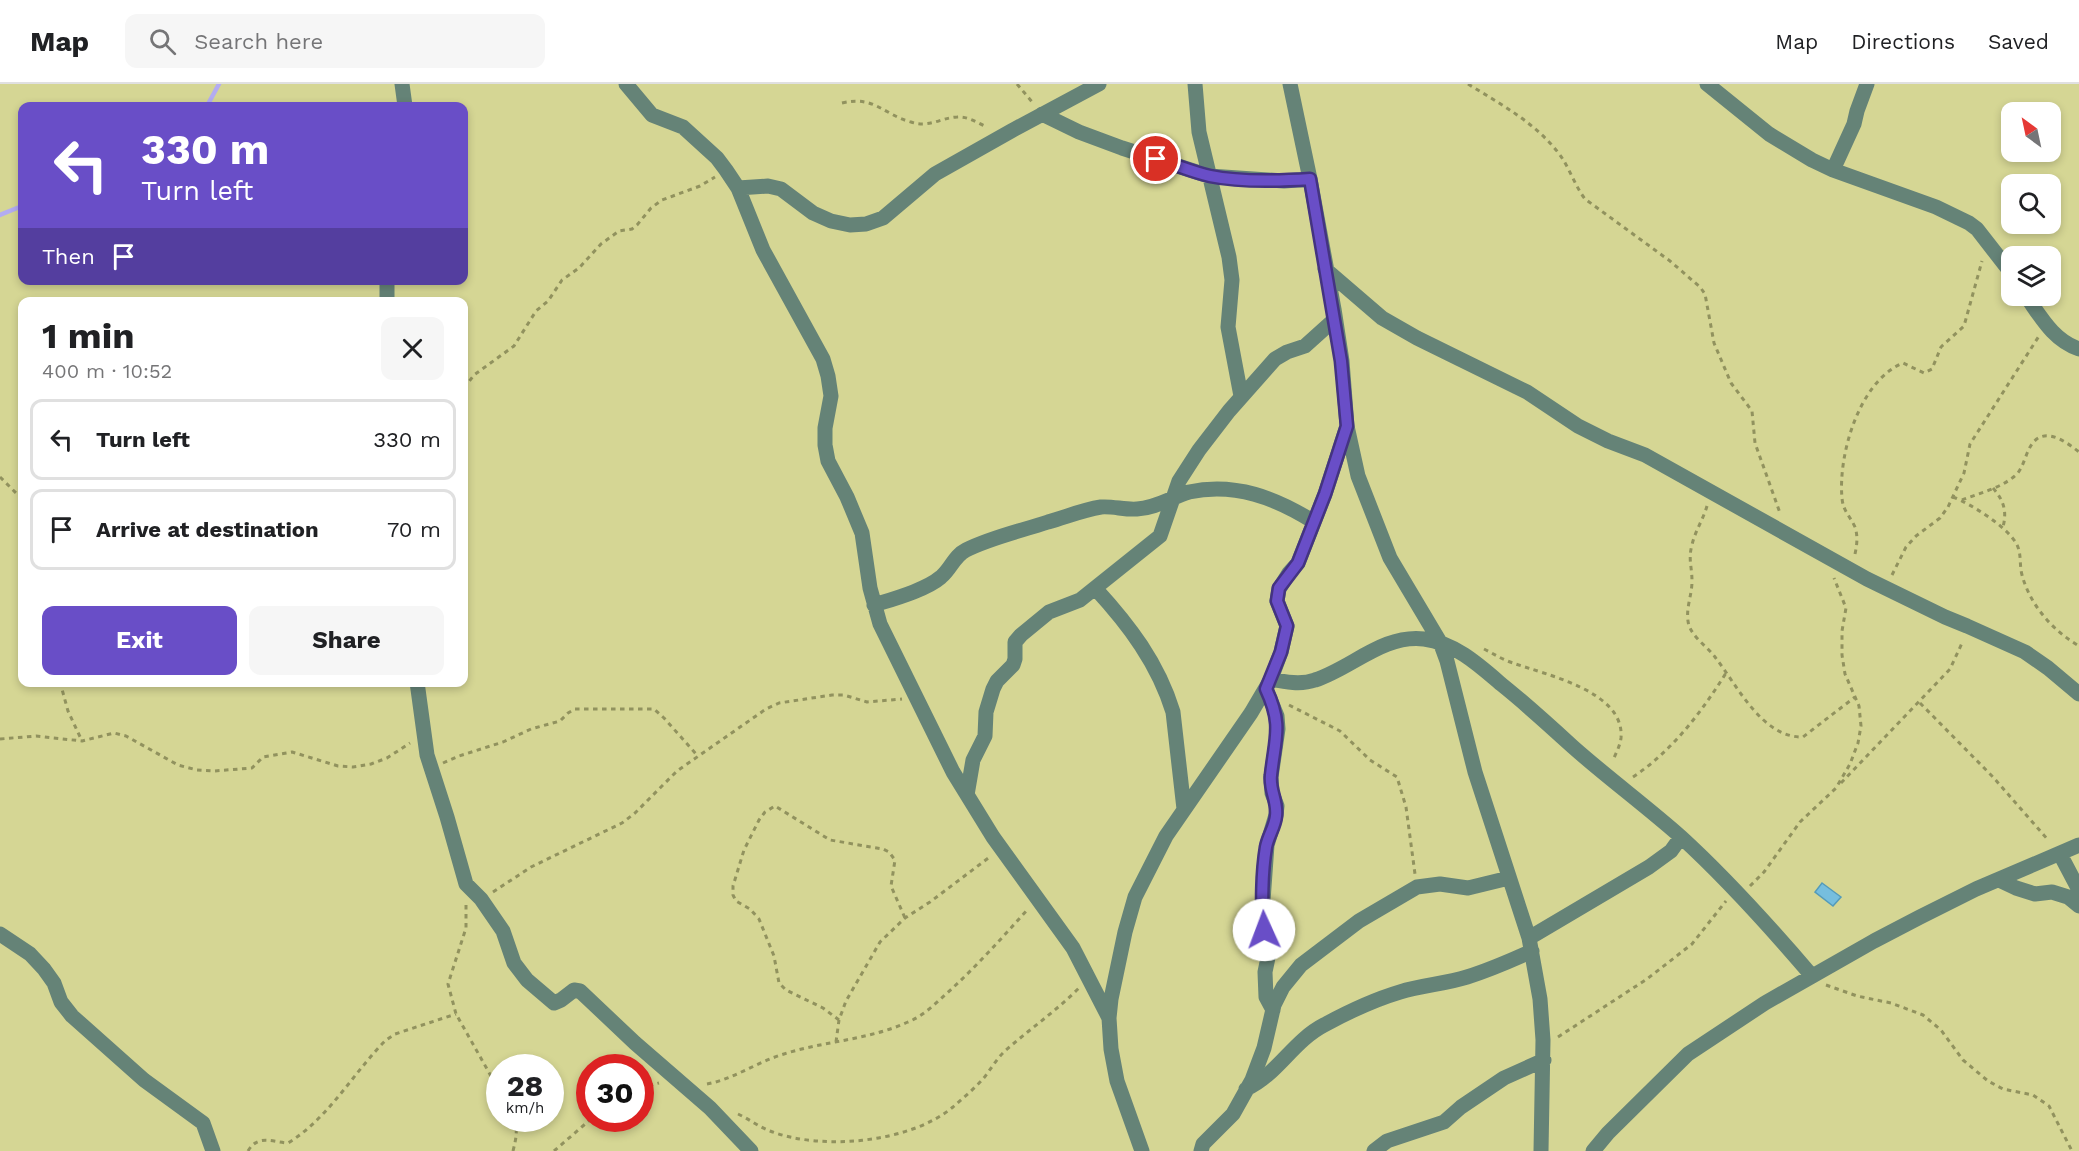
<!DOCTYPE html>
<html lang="en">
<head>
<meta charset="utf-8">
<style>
  :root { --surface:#fff; --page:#f6f6f6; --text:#202124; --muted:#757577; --line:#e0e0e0; --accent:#694ec7 }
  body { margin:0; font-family:"Work Sans",sans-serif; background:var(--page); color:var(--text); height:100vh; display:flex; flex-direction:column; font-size:22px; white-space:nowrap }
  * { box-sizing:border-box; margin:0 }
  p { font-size:20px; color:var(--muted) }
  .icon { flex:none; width:33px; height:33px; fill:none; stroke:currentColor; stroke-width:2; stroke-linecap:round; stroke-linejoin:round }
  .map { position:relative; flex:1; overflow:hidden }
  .drawer { position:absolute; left:18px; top:213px; width:450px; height:390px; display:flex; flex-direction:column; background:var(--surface); border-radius:12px; box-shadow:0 3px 9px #0003 }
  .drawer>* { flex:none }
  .guide { position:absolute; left:18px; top:18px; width:450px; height:183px; border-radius:12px; box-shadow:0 3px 9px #0003; background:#694ec7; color:#fff; overflow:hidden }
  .needle { width:39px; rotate:327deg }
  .buttons { position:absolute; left:2001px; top:18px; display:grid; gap:12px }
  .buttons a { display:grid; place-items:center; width:60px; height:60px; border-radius:12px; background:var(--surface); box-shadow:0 3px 9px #0003; font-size:30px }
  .speed { position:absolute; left:486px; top:970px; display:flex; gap:12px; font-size:30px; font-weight:700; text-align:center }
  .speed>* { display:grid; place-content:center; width:78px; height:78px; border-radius:50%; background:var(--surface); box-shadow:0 3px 9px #0003; line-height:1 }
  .speed small { font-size:15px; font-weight:400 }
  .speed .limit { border:9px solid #d22; background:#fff; color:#111 }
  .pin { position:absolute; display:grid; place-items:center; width:51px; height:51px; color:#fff; margin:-26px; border:3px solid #fff; border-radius:50%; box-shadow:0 2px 6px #0007 }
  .me { position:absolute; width:66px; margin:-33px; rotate:358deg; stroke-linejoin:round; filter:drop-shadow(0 0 4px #0008) }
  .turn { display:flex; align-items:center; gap:21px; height:126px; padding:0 24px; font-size:27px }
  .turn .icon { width:78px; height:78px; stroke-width:2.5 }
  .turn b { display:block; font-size:42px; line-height:51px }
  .then { display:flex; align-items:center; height:57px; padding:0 24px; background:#0003; gap:12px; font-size:22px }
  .round { display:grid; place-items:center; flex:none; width:63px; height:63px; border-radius:12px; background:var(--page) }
  .summary { display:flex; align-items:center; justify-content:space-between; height:102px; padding:0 24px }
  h1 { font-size:36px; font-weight:700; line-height:45px }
  .cta { display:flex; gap:12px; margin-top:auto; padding:12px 24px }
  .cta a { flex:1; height:69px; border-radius:12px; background:var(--accent); color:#fff; font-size:24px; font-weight:700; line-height:69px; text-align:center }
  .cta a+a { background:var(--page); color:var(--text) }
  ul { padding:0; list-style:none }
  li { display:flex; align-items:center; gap:18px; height:81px; margin:0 12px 9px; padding:0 12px; border:3px solid var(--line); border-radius:12px }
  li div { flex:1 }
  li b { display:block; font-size:22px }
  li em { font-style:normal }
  header { display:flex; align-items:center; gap:36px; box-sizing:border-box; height:84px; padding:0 30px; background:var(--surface); border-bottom:2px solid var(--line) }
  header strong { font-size:28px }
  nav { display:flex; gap:33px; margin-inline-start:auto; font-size:21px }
  .search { width:420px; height:54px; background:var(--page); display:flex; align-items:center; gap:15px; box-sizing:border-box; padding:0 21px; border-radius:12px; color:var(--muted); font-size:22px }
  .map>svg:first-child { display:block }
</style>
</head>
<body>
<header>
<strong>Map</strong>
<div class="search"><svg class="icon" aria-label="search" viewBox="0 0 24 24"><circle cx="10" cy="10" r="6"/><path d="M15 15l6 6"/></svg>Search here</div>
<nav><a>Map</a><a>Directions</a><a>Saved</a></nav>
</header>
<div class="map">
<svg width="2079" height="1067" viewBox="0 0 2079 1067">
  <rect width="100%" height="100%" fill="#d5d694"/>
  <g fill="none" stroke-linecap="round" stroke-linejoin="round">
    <path stroke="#b3acf1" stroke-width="4.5" d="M 207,22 L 219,0
      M 0,131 L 22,122"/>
  </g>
  <path fill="#76bede" stroke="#549bba" stroke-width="1.5" d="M 1822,799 L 1841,813 L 1833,822 L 1815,808 Z"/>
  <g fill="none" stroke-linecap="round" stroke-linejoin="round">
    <path stroke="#91925e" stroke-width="3" stroke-dasharray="4.5 4.5" stroke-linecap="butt" d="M 1017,0 L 1033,19
      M 1468,0 C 1502,21 1536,39 1560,71 C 1570,85 1575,102 1585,115 L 1670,177 L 1700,203 L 1705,210 L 1714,259 L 1731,299 L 1752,327 L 1755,359 L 1780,429
      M 842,19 C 874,11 884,31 911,38 C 929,44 940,34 957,33 C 968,32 977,39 987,43
      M 464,304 L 474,291 L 514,262 L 536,227 L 548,217 L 562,196 L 579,184 L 601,160 L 619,147 L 632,145 L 637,141 L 651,124 L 662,116 L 700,102 L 715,93
      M 0,393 L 22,415
      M 1993,404 C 2004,417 2007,427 2003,443
      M 1953,413 C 1971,420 2006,442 2016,459 C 2022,469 2019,480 2022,491 C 2030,521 2053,547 2079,562
      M 1962,416 C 1980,409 2002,404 2017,390 C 2023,383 2025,373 2029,365 C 2041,340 2064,356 2079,368
      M 1707,422 C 1703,436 1695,447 1692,461 C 1688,475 1692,483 1692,497 C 1692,511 1686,523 1688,537 C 1690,552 1706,561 1715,573 C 1737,601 1762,654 1803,653 L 1855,613
      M 1855,470 C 1857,461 1858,452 1855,443 C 1850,432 1843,427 1842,414 C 1838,371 1859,297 1903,279 L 1924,289 L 1932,285 L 1941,263 L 1964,242 L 1982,177
      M 1892,491 L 1906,463 L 1916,452 L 1940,434 L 1948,423 L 1964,389 L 1970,360 L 2039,252
      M 1484,565 C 1494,570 1503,576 1513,579 C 1546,591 1625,607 1621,654 C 1620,662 1616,669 1613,676
      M 60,598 L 68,627 L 82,657
      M 1920,619 L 1993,693 L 2049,757
      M 1289,621 L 1340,647 L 1370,676 L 1397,693 L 1406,723 L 1415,790
      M 0,655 L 36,652 L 82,657 L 114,649 L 126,652 L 178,681 L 197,686 L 214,687 L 252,684 L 263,673 L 292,668 L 338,682 L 353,683 L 371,680 L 387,674 L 410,659
      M 443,679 L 459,672 L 503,658 L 531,645 L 560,637 L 568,629 L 575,625 L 654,625 L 664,634 L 697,671
      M 1633,693 C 1672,667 1701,629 1726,589
      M 1841,699 L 1950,585 L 1963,557
      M 1750,802 L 1764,788 L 1800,738 L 1836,704 L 1850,680 L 1858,659 L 1861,642 L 1859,622 L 1845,590 L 1842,571 L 1842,547 L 1846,524 L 1834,494
      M 493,808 L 531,783 L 622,739 L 635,729 L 677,687 L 766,625 L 779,619 L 832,611 L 844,611 L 867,618 L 902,615
      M 466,821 L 466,844 L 448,900 L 456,930 L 500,1008
      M 1826,901 L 1857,912 L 1891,919 L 1923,931 L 1941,946 L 1963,976 L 1988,997 L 2003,1005 L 2033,1011 L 2049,1022 L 2072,1067
      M 839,936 L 823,924 L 786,906 L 779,899 L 774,872 L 759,835 L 750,825 L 736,817 L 733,811 L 733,802 L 744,766 L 759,736 L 765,728 L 775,722 L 830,756 L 883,765 L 889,768 L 895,776 L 891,802 L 905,834
      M 1558,953 L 1647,895 L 1692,860 L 1726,817
      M 836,958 L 839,936 L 846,917 L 880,858 L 905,834 L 930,818 L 991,772
      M 707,1000 C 734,995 757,978 784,970 C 824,957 869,956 908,938 C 923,932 934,921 945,911 C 975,884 1001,855 1028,825
      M 640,1004 L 659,999
      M 738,1030 C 749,1035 759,1043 770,1047 C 821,1067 910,1059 953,1023 C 963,1014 974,1005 983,995 C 991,985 997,974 1006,966 C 1030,945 1056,927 1079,904
      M 248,1067 C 258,1050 272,1058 288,1059 C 329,1034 353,989 386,956 L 395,950 L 456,930
      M 513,1067 C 516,1055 518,1047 514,1035
      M 554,1067 L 591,1035"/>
    <path stroke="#658377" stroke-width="15" d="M 402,0 L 405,22
      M 626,0 L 652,31 L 683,43 L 717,74 L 726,86 L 738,104 L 763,166 L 823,275 L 828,292 L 831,312 L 825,344 L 825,361 L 828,377 L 847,413 L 862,449 L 870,504 L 880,540 L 953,688 L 993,753 L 1073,864 L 1109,934
      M 1195,0 L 1199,48 L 1229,173 L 1232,196 L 1228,243 L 1241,312
      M 1290,0 L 1310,95 L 1334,225 L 1342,277 L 1347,342 L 1358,392 L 1390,474 L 1440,558 L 1447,577 L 1475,688 L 1529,854 L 1540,915 L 1543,956 L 1541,1067
      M 1707,0 L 1769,50 L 1812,76 L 1833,86 L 1936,123 L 1969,139 L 1977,145 L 2012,190
      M 1042,30 L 1079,48 L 1122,64 L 1209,92 L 1284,97 L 1310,95
      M 1833,86 L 1854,40 L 1857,27 L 1867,0
      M 738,104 L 768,102 L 781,105 L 813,129 L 831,137 L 850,141 L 866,140 L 883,134 L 935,90 L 1013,46 L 1099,0
      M 1325,185 L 1382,234 L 1417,254 L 1527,308 L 1578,342 L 1608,357 L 1645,371 L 1867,495 L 1945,533 L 1967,542 L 2025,568 L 2048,584 L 2079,610
      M 387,196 L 387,218
      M 2026,212 C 2041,233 2053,256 2079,265
      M 1095,504 C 1129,541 1158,579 1173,628 L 1184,725
      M 874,521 C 893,515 926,506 941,493 C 951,485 954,472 966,466 C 992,453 1021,447 1048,438 C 1066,433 1082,426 1101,423 C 1113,422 1125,426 1137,425 C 1156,424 1172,413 1189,408 C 1235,398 1276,414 1314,438
      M 1271,595 C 1285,598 1301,601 1315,596 C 1352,584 1383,550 1424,555 C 1455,559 1479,581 1501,600 C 1526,620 1549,641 1573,663 C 1608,694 1646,722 1681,753 C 1728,796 1771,844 1812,892
      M 417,598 L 427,671 L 447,733 L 466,800 L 481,815 L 503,847 L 514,879 L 527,896 L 554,919 L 561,916 L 574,906 L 580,907 L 635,959 L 710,1024 L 751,1067
      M 1266,605 L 1277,632 L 1278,645 L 1271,693 L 1272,709 L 1277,722 L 1276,731 L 1267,761 L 1262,831 L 1270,864 L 1265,888 L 1266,913 L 1273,926
      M 967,711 L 973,676 L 985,652 L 986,628 L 993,605 L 997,597 L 1013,581 L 1015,575 L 1015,558 L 1021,551 L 1049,528 L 1080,516 L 1160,452 L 1179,397 L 1199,366 L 1229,327 L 1275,275 L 1287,268 L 1305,262 L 1335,235
      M 2060,770 L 2079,806
      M 1999,796 L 2016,804 L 2035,810 L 2052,808 L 2068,813 L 2079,822
      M 0,850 L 30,870 L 44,885 L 54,899 L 61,918 L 72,932 L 144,996 L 203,1039 L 213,1067
      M 1529,854 L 1649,783 L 1671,767 L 1681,753
      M 1246,1005 C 1277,991 1293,957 1324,941 C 1348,928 1373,916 1400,908 C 1422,901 1445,900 1467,893 C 1489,886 1510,877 1532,867
      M 1142,1067 L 1117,997 L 1111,965 L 1109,934 L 1111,915 L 1125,848 L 1135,813 L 1166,752 L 1251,629 L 1271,595 L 1281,568 L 1287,542 L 1277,517 L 1279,505 L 1289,489 L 1298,479 L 1325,410 L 1347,342
      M 1201,1067 L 1203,1060 L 1233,1030 L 1252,996 L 1264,964 L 1274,921 L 1283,903 L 1301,881 L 1359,837 L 1417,803 L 1440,800 L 1468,804 L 1509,794
      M 1374,1067 L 1387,1057 L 1444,1038 L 1461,1023 L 1504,994 L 1544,976
      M 1593,1067 L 1608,1049 L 1688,970 L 1765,919 L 1874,857 L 1920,833 L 1976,805 L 2079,761"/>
  </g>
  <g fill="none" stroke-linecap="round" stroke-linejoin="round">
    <g stroke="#443381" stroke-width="15">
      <path id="route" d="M 1156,75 C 1174,80 1192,88 1210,92 C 1239,98 1280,97 1310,95 L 1341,277 L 1347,342 L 1325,410 L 1298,479 L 1279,504 L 1277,517 L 1287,542 L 1281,568 L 1266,605 C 1283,641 1275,654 1271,691 C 1269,706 1278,717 1276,732 C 1275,743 1268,752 1266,763 C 1262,787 1261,822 1264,846"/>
    </g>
    <use href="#route" stroke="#694ec7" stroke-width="10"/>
  </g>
</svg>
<div class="buttons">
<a><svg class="needle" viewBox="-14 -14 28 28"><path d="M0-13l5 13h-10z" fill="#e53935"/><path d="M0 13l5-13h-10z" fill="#757577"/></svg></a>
<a><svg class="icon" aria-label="search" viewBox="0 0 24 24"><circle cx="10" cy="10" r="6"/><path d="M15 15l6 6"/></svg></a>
<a><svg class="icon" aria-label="layers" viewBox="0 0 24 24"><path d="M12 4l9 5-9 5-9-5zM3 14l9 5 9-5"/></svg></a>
</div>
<div class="speed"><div>28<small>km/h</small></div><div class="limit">30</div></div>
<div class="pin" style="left:1156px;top:75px;background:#d93025"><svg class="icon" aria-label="arrive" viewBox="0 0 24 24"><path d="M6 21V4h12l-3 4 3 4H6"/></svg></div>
<svg class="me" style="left:1264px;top:846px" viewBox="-20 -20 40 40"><circle r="19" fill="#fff"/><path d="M0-13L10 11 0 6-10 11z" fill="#694ec7"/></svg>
<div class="guide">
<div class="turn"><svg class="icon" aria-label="left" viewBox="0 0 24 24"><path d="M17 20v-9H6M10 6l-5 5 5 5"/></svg><div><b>330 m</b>Turn left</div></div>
<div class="then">Then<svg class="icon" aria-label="arrive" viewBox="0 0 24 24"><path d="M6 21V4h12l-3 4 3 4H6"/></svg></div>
</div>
<section class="drawer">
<div class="summary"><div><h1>1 min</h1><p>400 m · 10:52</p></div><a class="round"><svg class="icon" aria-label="close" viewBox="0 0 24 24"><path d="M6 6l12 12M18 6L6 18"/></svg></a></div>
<ul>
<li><svg class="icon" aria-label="left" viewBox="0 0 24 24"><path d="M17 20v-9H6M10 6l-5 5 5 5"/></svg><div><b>Turn left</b></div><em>330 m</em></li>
<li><svg class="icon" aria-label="arrive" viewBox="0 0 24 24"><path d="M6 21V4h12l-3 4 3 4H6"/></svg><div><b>Arrive at destination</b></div><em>70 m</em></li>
</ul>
<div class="cta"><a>Exit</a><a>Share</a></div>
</section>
</div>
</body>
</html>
